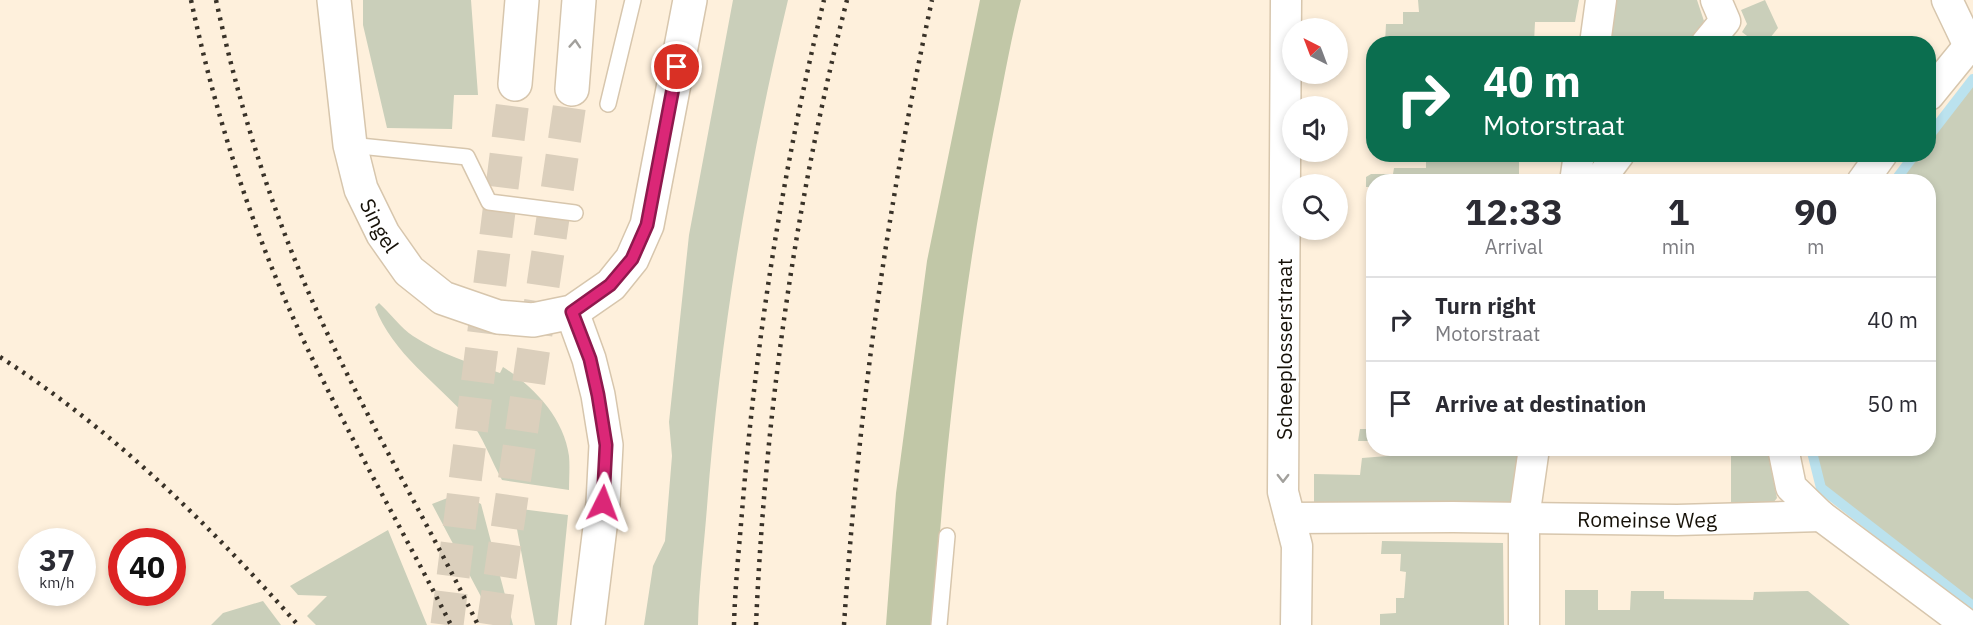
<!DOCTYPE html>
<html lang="en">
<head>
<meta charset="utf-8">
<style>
  :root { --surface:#fff; --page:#f7f7f7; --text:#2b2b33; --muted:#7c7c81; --line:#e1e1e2 }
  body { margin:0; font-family:"IBM Plex Sans",sans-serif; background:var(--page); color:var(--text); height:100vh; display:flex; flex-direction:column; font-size:22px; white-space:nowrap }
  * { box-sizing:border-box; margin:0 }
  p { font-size:20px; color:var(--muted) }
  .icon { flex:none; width:33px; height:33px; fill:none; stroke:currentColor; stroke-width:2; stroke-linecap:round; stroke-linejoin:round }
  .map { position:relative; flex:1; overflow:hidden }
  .sheet { position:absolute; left:1366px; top:174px; width:570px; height:282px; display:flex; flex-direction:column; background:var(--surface); border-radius:24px; box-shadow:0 3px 9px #0003 }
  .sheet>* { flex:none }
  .top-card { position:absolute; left:1366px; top:36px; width:570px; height:126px; border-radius:24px; box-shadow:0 3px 9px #0003; background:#0b6e4f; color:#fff; overflow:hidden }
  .needle { width:39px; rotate:318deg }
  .controls { position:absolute; left:1282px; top:18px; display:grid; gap:12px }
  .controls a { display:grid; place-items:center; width:66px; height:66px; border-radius:50%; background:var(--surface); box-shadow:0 3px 9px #0003; font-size:30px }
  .speed { position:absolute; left:18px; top:528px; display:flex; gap:12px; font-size:30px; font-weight:700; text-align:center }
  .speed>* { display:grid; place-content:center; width:78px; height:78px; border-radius:50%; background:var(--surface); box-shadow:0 3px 9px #0003; line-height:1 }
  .speed small { font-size:15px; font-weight:400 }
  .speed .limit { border:9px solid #d22; background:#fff; color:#111 }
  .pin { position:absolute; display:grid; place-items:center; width:51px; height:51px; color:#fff; margin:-26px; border:3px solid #fff; border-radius:50%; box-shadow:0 2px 6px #0007 }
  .me { position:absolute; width:66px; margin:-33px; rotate:3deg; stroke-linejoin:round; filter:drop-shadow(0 0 4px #0008) }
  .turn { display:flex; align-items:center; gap:21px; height:126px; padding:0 18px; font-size:27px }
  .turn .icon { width:78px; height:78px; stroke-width:2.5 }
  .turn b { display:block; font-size:42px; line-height:51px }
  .eta { display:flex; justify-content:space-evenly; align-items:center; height:102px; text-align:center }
  .eta b { font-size:36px; font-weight:800; line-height:42px }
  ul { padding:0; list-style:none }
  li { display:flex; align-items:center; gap:18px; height:84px; padding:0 18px; border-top:2px solid var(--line) }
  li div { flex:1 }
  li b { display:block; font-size:22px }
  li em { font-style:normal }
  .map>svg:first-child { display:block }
</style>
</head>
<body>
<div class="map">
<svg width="1973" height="625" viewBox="0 0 1973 625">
  <rect width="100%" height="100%" fill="#fef0dc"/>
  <path fill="#cacfba" d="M 363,0 L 471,0 L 478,95 L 454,95 L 452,129 L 387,128 L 363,25 Z
    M 733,0 L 788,0 C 748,167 720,336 707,507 C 704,546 699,586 698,625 L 644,625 L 653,566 L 665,541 L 672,456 L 669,422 L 689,235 Z
    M 1418,0 L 1579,0 L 1575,22 L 1535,22 L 1534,43 L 1385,43 L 1386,24 L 1403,24 L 1403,12 L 1419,12 Z
    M 1613,0 L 1697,0 L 1704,21 L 1688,43 L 1607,44 Z
    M 1765,0 L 1778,28 L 1766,43 L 1756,43 L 1742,32 L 1747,24 L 1741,10 Z
    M 1973,79 L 1973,606 L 1821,488 L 1811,449 L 1929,448 L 1929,182 L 1894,181 L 1915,155 L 1929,154 L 1929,136 Z
    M 1423,155 L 1519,155 L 1519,181 L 1374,182 L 1374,187 L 1366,187 L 1366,177 L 1371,174 L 1393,174 L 1394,168 L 1426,168 L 1426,155 Z
    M 379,303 C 390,313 401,328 413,336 C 440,354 470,363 500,373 L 503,367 C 534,387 564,418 569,456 C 570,467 569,479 569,490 L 502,480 C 492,462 482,435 469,419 C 437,383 392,353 375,307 Z
    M 1360,429 L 1374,429 L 1374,441 L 1358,441 Z
    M 1404,449 L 1520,449 L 1514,502 L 1314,502 L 1314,474 L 1360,475 L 1362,458 L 1400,455 Z
    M 1731,449 L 1767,449 L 1777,498 L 1773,503 L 1731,503 Z
    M 450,497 L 468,497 L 481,504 L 513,625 L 496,625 L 432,504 Z
    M 513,508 L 568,515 L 557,625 L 535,625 Z
    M 388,530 L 427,625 L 316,625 L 307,616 L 327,596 L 298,595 L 290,586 Z
    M 1382,541 L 1503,543 L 1504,625 L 1380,625 L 1380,614 L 1396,613 L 1396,598 L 1404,598 L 1406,572 L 1400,571 L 1401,554 L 1381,554 Z
    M 1565,590 L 1598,590 L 1598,610 L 1630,610 L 1631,591 L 1664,591 L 1664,599 L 1753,600 L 1754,592 L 1808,591 L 1850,625 L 1565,625 Z
    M 263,601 L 281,625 L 211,625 L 223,613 Z"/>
  <path fill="#c1c7a7" d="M 980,0 L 1021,0 C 1010,42 1003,86 994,129 C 962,293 944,459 933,625 L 886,625 L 896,493 L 927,261 Z"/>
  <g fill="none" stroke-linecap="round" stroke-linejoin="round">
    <path stroke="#bbe2ee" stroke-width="10" d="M 1929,136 L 1973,79
      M 1894,182 L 1915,154
      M 1811,448 L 1821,488 L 1973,606"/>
    <path stroke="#dbcfbc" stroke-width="33" stroke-dasharray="33 16" stroke-linecap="butt" d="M 447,625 L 515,84
      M 493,625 L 572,89"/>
    <g stroke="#d7c6ad" stroke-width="18">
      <path id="lane" d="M 608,104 L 633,0
        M 350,145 L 467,157 L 489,202 L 575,213
        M 939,625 L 947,536"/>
    </g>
    <g stroke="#d7c6ad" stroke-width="33">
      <g id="street">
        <path d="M 1286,0 L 1283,492 L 1297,546 L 1296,625"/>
        <path d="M 1947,0 L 1969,46"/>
        <path d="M 1595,44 L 1601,0"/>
        <path d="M 1706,44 L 1725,21 L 1716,0"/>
        <path d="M 1929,95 L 1969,46"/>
        <path d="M 1575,182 L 1579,154"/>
        <path d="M 1598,182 L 1619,154"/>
        <path d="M 1862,182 L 1882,154"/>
        <path d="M 1783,448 L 1791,487 L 1821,516 L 1967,625"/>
        <path id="s1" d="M 1290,518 L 1453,517 L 1677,520 L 1821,516"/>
        <path d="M 1524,625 L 1524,518 L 1534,448"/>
      </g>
    </g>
    <g stroke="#d7c6ad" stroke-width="36">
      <g id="secondary">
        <path id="s2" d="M 334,0 L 350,145 L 361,189 L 383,234 L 409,271 L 443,298 L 498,317 L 533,320 L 572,312 L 611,285 L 632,259 L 647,225 L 690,0"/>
        <path d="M 572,312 L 589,359 L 598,395 L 606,445 L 603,503 L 588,625"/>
      </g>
    </g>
    <g stroke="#d7c6ad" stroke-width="36">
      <path id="highway" d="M 515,84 L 522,0
        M 572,89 L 579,0"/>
    </g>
    <use href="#lane" stroke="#fff" stroke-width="15"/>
    <use href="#street" stroke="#fff" stroke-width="30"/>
    <use href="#secondary" stroke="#fff" stroke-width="33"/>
    <use href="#highway" stroke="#fff" stroke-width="33"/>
    <path stroke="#393228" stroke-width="4.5" stroke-dasharray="3 6" stroke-linecap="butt" d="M 191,0 C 217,122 256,243 311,356 C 355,447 405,535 451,625
      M 216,0 C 238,101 269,203 311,298 C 361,410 424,515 478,625
      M 0,357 C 113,430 209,524 298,625
      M 734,625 C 735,587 739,549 742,512 C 756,339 783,168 824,0
      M 756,625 C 765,415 795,203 847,0
      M 844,625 C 858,415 887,206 932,0"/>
  </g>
  <defs><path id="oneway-chevron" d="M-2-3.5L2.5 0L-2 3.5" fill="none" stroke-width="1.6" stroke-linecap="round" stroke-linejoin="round" transform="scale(1.5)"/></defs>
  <g stroke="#a2a09c">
    <use href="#oneway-chevron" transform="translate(575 44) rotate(-86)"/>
    <use href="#oneway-chevron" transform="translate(1283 478) rotate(90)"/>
  </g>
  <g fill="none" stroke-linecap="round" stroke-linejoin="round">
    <g stroke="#8e194d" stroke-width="15">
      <path id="route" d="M 603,503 L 606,445 L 598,395 L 590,359 L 572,312 L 610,285 L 632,259 L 647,225 L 677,67"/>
    </g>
    <use href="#route" stroke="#db2777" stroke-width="10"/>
  </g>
  <g text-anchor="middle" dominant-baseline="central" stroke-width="6" stroke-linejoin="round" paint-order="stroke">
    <g font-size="21" fill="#161108" stroke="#fff">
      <text stroke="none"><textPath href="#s2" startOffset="232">Singel</textPath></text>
      <text transform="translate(1284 349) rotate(-90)">Scheeplosserstraat</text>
      <text stroke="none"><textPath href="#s1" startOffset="357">Romeinse Weg</textPath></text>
    </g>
  </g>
</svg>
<div class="controls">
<a><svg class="needle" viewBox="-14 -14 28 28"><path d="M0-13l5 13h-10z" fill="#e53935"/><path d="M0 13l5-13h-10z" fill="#7c7c81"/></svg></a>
<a><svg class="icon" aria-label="sound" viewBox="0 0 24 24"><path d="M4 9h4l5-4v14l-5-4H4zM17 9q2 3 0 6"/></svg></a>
<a><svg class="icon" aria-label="search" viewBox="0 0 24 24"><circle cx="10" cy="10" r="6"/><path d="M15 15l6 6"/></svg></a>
</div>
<div class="speed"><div>37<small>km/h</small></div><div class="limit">40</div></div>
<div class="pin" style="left:677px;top:67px;background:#d93025"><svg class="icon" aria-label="arrive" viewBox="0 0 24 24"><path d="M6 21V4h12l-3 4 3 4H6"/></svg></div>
<svg class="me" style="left:603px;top:503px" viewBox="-20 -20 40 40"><path d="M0-17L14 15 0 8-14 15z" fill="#db2777" stroke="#fff" stroke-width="4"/></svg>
<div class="top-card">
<div class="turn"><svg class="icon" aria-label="right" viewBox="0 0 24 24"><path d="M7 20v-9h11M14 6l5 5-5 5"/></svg><div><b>40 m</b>Motorstraat</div></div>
</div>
<section class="sheet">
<div class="eta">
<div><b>12:33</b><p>Arrival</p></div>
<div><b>1</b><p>min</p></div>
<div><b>90</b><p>m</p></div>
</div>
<ul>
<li><svg class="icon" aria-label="right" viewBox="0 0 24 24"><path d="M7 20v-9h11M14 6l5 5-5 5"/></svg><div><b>Turn right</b><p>Motorstraat</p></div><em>40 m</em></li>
<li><svg class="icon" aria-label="arrive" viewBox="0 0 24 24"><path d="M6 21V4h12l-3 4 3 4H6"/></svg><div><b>Arrive at destination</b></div><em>50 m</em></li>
</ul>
</section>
</div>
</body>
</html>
